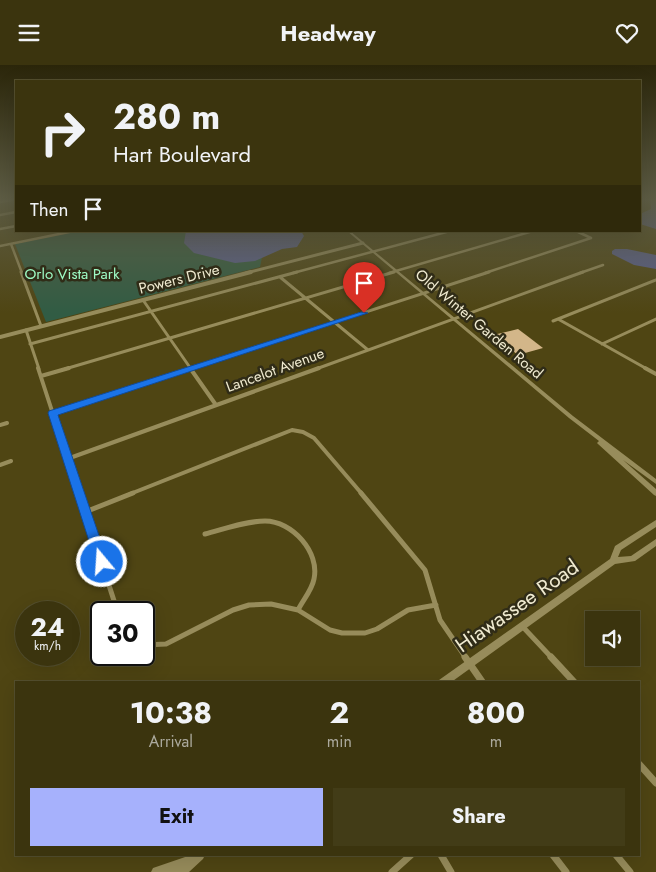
<!DOCTYPE html>
<html lang="en">
<head>
<meta charset="utf-8">
<style>
  :root { --surface:#3b340e; --page:#423c17; --text:#f1f3f6; --muted:#acaa9e; --line:#544f2e; --accent:#a6b1fc }
  body { margin:0; font-family:Jost,sans-serif; background:var(--page); color:var(--text); height:100vh; display:flex; flex-direction:column; font-size:19px; white-space:nowrap }
  * { box-sizing:border-box; margin:0 }
  p { font-size:16px; color:var(--muted) }
  .icon { flex:none; width:28px; height:28px; fill:none; stroke:currentColor; stroke-width:2; stroke-linecap:round; stroke-linejoin:round }
  .map { position:relative; flex:1; overflow:hidden }
  .sheet { position:absolute; left:15px; top:616px; width:625px; height:175px; display:flex; flex-direction:column; background:var(--surface); border-radius:0px; box-shadow:0 5px 20px #0002,0 0 0 1px var(--line) }
  .sheet>* { flex:none }
  .guide { position:absolute; left:15px; top:15px; width:626px; height:152px; border-radius:0px; box-shadow:0 5px 20px #0002,0 0 0 1px var(--line); background:#3b340e; color:var(--text); overflow:hidden }
  .fabs { position:absolute; left:585px; top:546px; display:grid; gap:10px }
  .fabs a { display:grid; place-items:center; width:55px; height:55px; border-radius:0px; background:var(--surface); box-shadow:0 5px 20px #0002,0 0 0 1px var(--line); font-size:25px }
  .speed { position:absolute; left:15px; top:536px; display:flex; gap:10px; font-size:25px; font-weight:700; text-align:center }
  .speed>* { display:grid; place-content:center; width:65px; height:65px; border-radius:50%; background:var(--surface); box-shadow:0 5px 20px #0002,0 0 0 1px var(--line); line-height:1 }
  .speed small { font-size:12px; font-weight:400 }
  .speed .limit { border:2px solid #111; border-radius:8px; background:#fff; color:#111 }
  .pin { position:absolute; display:grid; place-items:center; width:42px; height:42px; color:#fff; margin:-51px -21px; border-radius:50% 50% 50% 0; rotate:-45deg; box-shadow:0 0 5px #0007 }
  .pin .icon { rotate:45deg }
  .me { position:absolute; width:55px; margin:-28px; rotate:342deg; stroke-linejoin:round; filter:drop-shadow(0 0 4px #0008) }
  .turn { display:flex; align-items:center; gap:18px; height:105px; padding:0 15px; font-size:22px }
  .turn .icon { width:65px; height:65px; stroke-width:2.5 }
  .turn b { display:block; font-size:35px; line-height:42px }
  .then { display:flex; align-items:center; height:48px; padding:0 15px; background:#0003; gap:10px; font-size:19px }
  .eta { display:flex; justify-content:space-evenly; align-items:center; height:85px; text-align:center }
  .eta b { font-size:30px; font-weight:700; line-height:35px }
  .action { display:flex; gap:10px; margin-top:auto; padding:10px 15px }
  .action a { flex:1; height:58px; border-radius:0px; background:var(--accent); color:#111; font-size:20px; font-weight:700; line-height:58px; text-align:center }
  .action a+a { background:var(--page); color:var(--text) }
  header { display:flex; justify-content:space-between; align-items:center; height:65px; padding:0 15px; background:var(--surface); font-size:22px; font-weight:700 }
  .map>svg:first-child { display:block }
</style>
</head>
<body>
<header><svg class="icon" aria-label="menu" viewBox="0 0 24 24"><path d="M4 6h16M4 12h16M4 18h16"/></svg>Headway<svg class="icon" aria-label="heart" viewBox="0 0 24 24"><path d="M12 20l-8-8c-3-5 5-10 8-4 3-6 11-1 8 4z"/></svg></header>
<div class="map">
<svg width="656" height="807" viewBox="0 0 656 807">
  <rect width="100%" height="100%" fill="#4f4513"/>
  <path fill="#315c44" d="M 79,166 L 208,166 L 263,188 L 260,202 L 46,257 L 15,179 Z"/>
  <path fill="#575e94" d="M 650,135 L 656,135 L 656,164 L 640,159 L 640,149 L 651,144 Z
    M 186,166 L 301,166 L 304,171 L 297,182 L 282,184 L 255,196 L 235,198 L 194,188 L 184,178 Z
    M 615,184 L 627,184 L 656,190 L 656,204 L 634,200 L 612,189 L 612,186 Z"/>
  <path fill="#d3b689" d="M 518,264 L 526,270 L 543,283 L 518,290 L 493,270 Z"/>
  <g fill="none" stroke-linecap="round" stroke-linejoin="round">
    <path stroke="#978c5b" stroke-width="2.5" d="M 0,137 L 12,135
      M 0,150 L 16,147
      M 0,164 L 16,161
      M 576,166 L 591,173
      M 11,179 L 22,208
      M 0,181 L 74,166
      M 293,208 L 450,166
      M 389,208 L 533,166
      M 485,208 L 591,173
      M 580,208 L 603,200"/>
    <path stroke="#978c5b" stroke-width="3" d="M 21,207 L 41,261
      M 280,212 L 368,285
      M 143,235 L 191,304
      M 558,254 L 647,304
      M 553,256 L 656,215
      M 26,265 L 39,304
      M 30,279 L 297,207
      M 602,279 L 656,254
      M 65,304 L 394,207
      M 190,304 L 489,207
      M 316,304 L 583,207"/>
    <path stroke="#978c5b" stroke-width="4" d="M 38,303 L 79,429
      M 190,303 L 216,340
      M 645,303 L 656,309
      M 41,311 L 69,303
      M 53,348 L 194,303
      M 0,360 L 7,358
      M 67,394 L 319,303
      M 0,400 L 11,396
      M 130,429 L 292,365 L 303,367 L 314,373 L 362,429"/>
    <path stroke="#978c5b" stroke-width="5" d="M 79,428 L 118,548
      M 361,428 L 425,505 L 440,555 L 466,593
      M 85,447 L 133,428
      M 205,469 C 224,464 245,456 265,456 C 292,456 320,487 314,514 C 312,525 303,535 298,545
      M 522,561 L 552,593
      M 144,580 L 166,579 L 233,545 L 249,540 L 271,539 L 298,545 L 330,565 L 342,568 L 365,568 L 377,564 L 408,545 L 436,540"/>
    <path stroke="#978c5b" stroke-width="7" d="M 465,592 L 483,618
      M 551,592 L 575,618
      M 639,699 L 656,718
      M 441,790 L 451,807
      M 553,790 L 566,807
      M 616,790 L 630,807
      M 392,807 L 411,790"/>
    <path stroke="#978c5b" stroke-width="3" d="M 246,208 L 363,178"/>
    <path stroke="#978c5b" stroke-width="4" d="M 0,272 L 251,207"/>
    <path fill="#978c5b" fill-rule="evenodd" d="M 347,166 L 350,166 L 573,351 L 656,414 L 656,419 L 623,395 L 656,424 L 656,431 L 654,430 L 598,379 L 597,378 L 599,376 L 569,353 Z
      M 656,455 L 656,462 L 621,485 L 618,492 L 631,491 L 656,474 L 656,481 L 635,496 L 615,499 L 450,618 L 438,618 L 439,615 L 610,494 L 615,481 Z
      M 191,790 L 205,790 L 203,794 L 189,807 L 151,807 L 153,803 Z"/>
  </g>
  <linearGradient id="sky" x2="0" y2="1"><stop stop-color="#2b260a"/><stop offset="0.54" stop-color="#5d5c44"/><stop offset="1" stop-color="#5d5c44" stop-opacity="0"/></linearGradient>
  <rect width="656" height="248" fill="url(#sky)"/>
  <path fill="#1a73e8" stroke="#114b97" d="M 361,247 L 368,248 L 58,350 L 108,497 L 107,501 L 102,503 L 97,501 L 48,348 L 49,346 Z"/>
  <g text-anchor="middle" dominant-baseline="central" stroke-width="5" stroke-linejoin="round" paint-order="stroke">
    <g font-size="15" fill="#9dfac4" stroke="#302c17">
      <text x="72" y="209">Orlo Vista Park</text>
    </g>
    <g font-size="15" fill="#f0ebd1" stroke="#302c17">
      <text transform="translate(179 214) rotate(-14)">Powers Drive</text>
      <text transform="translate(479 259) rotate(40)">Old Winter Garden Road</text>
      <text transform="translate(275 305) rotate(-20)">Lancelot Avenue</text>
    </g>
    <g font-size="21" fill="#f0ebd1" stroke="#302c17">
      <text transform="translate(517 541) rotate(-35)">Hiawassee Road</text>
    </g>
  </g>
</svg>
<div class="fabs">
<a><svg class="icon" aria-label="sound" viewBox="0 0 24 24"><path d="M4 9h4l5-4v14l-5-4H4zM17 9q2 3 0 6"/></svg></a>
</div>
<div class="speed"><div>24<small>km/h</small></div><div class="limit">30</div></div>
<div class="pin" style="left:364px;top:248px;background:#d93025"><svg class="icon" aria-label="arrive" viewBox="0 0 24 24"><path d="M6 21V4h12l-3 4 3 4H6"/></svg></div>
<svg class="me" style="left:102px;top:497px" viewBox="-20 -20 40 40"><circle r="17" fill="#1a73e8" stroke="#fff" stroke-width="3"/><path d="M0-11L8 9 0 5-8 9z" fill="#fff"/></svg>
<div class="guide">
<div class="turn"><svg class="icon" aria-label="right" viewBox="0 0 24 24"><path d="M7 20v-9h11M14 6l5 5-5 5"/></svg><div><b>280 m</b>Hart Boulevard</div></div>
<div class="then">Then<svg class="icon" aria-label="arrive" viewBox="0 0 24 24"><path d="M6 21V4h12l-3 4 3 4H6"/></svg></div>
</div>
<section class="sheet">
<div class="eta">
<div><b>10:38</b><p>Arrival</p></div>
<div><b>2</b><p>min</p></div>
<div><b>800</b><p>m</p></div>
</div>
<div class="action"><a>Exit</a><a>Share</a></div>
</section>
</div>
</body>
</html>
